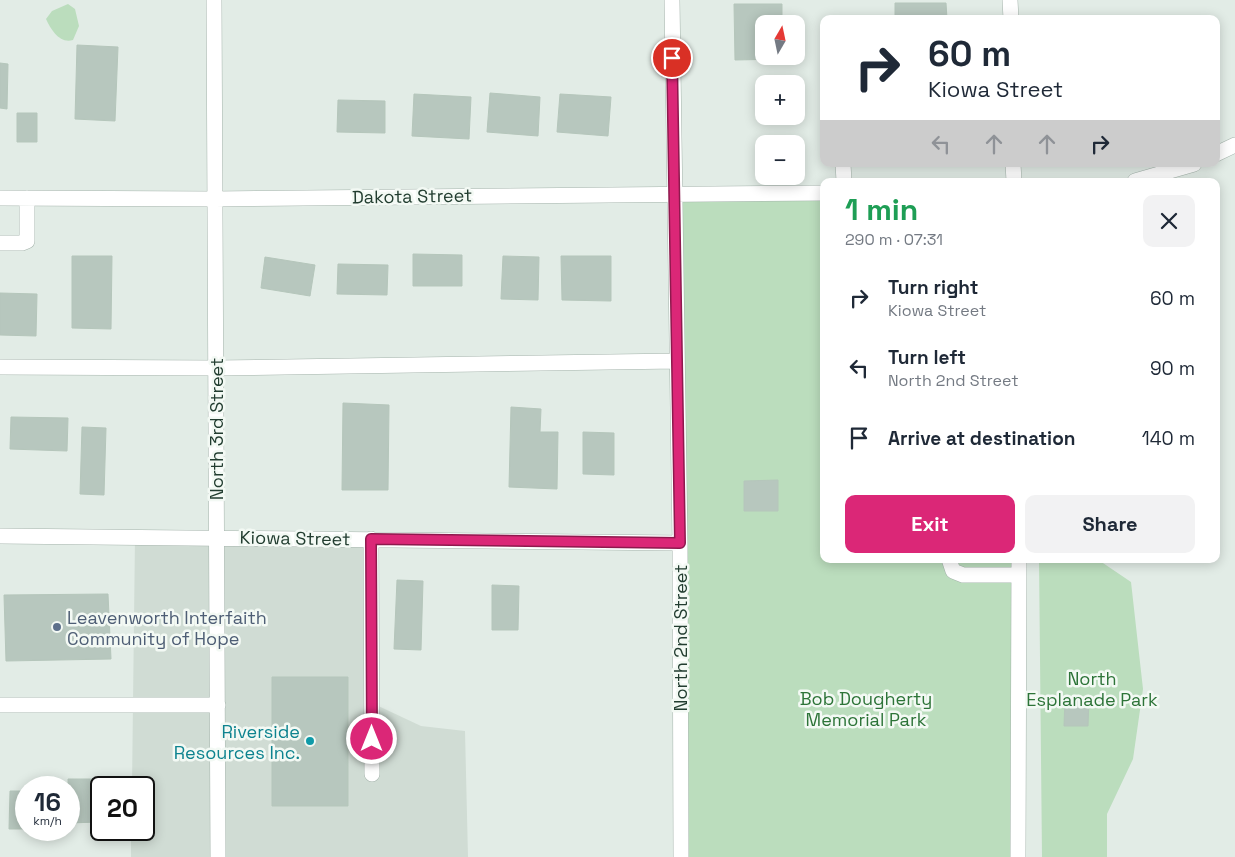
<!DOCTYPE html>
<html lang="en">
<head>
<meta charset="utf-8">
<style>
  :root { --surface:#fff; --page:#f2f2f3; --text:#1f2937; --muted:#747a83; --accent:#db2777 }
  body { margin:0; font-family:"Space Grotesk",sans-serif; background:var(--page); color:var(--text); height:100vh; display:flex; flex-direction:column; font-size:19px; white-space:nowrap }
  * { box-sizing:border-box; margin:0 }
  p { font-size:16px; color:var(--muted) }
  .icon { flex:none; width:28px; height:28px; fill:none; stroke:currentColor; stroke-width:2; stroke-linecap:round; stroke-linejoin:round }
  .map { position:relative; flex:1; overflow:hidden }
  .sheet { position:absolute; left:820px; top:178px; width:400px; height:385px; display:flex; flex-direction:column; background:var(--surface); border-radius:10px; box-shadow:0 2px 12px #0003 }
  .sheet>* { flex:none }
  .top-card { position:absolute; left:820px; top:15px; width:400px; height:152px; border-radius:10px; box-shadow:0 2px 12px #0003; background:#fff; color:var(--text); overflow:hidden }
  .needle { width:32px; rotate:9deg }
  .controls { position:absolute; left:755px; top:15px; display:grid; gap:10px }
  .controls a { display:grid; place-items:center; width:50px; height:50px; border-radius:10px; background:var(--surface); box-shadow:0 2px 12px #0003; font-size:25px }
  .speed { position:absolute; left:15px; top:776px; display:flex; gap:10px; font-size:25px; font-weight:700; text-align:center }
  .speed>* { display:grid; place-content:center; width:65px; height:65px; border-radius:50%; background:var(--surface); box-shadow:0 2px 12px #0003; line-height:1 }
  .speed small { font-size:12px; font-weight:400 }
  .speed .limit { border:2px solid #111; border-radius:8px; background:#fff; color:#111 }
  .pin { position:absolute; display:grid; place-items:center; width:42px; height:42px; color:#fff; margin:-21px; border:2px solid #fff; border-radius:50%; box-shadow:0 1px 5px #0007 }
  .me { position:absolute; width:55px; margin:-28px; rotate:0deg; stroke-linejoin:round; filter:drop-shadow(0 0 4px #0008) }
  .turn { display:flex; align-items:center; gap:18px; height:105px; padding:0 25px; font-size:22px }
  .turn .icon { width:65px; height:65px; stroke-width:2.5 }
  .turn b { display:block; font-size:35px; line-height:42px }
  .lanes { display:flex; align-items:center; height:48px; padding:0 25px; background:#0003; justify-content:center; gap:25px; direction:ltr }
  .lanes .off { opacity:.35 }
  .round { display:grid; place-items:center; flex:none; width:52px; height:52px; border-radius:10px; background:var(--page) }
  .headline { display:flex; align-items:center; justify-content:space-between; height:85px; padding:0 25px }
  h1 { font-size:30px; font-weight:700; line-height:38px; color:#1e9e55 }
  .primary-button { display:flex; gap:10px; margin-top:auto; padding:10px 25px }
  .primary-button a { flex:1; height:58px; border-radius:10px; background:var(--accent); color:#fff; font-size:20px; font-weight:700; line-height:58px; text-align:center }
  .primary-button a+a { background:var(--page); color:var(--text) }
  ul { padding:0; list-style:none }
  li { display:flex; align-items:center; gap:15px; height:70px; padding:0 25px }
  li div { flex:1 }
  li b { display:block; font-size:19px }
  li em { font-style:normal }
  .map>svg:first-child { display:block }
</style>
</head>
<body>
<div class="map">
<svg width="1235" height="857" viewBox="0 0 1235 857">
  <rect width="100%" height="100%" fill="#e2ece6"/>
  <path fill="#d0dcd4" d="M 135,537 L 371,539 L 372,703 L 421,726 L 465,731 L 468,857 L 131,857 L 131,830 L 144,830 L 144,788 L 132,787 Z"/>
  <path fill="#bbddbd" d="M 68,4 L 75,9 L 79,26 L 73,40 C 60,44 51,30 46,19 L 52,11 Z
    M 675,193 L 824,193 L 824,559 L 1019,559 L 1018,857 L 681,857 Z
    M 1039,559 L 1097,559 L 1131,582 L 1143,689 L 1133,759 L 1107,814 L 1107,857 L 1042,857 Z"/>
  <path fill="#b7c7be" stroke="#b5c6bb" d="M 895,3 L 946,3 L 947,19 L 895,19 Z
    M 734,4 L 782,4 L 782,24 L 764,24 L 764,56 L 783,56 L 783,59 L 735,60 Z
    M 77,45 L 118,47 L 115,121 L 75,119 Z
    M 0,63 L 8,64 L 7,109 L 0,108 Z
    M 490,93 L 540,97 L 538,136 L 487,132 Z
    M 414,94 L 471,97 L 469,139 L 412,136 Z
    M 560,94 L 611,97 L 608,136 L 557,132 Z
    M 338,100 L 385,101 L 385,133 L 337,132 Z
    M 17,113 L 37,113 L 37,142 L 17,142 Z
    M 413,254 L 462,255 L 462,286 L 413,286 Z
    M 72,256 L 112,256 L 111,329 L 72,328 Z
    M 503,256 L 539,257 L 538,300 L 501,299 Z
    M 561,256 L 611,256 L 611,301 L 562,300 Z
    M 265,257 L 315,265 L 310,296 L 261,288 Z
    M 338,264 L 388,265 L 387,295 L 337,294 Z
    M 0,293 L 37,294 L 36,336 L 0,335 Z
    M 343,403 L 389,405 L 388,490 L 342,490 Z
    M 511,407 L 541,409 L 540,432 L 558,432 L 557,489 L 509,487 Z
    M 11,417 L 68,418 L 67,451 L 10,449 Z
    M 82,427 L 106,428 L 104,495 L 80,494 Z
    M 583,432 L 614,433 L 614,475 L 583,474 Z
    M 778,480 L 778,511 L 744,511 L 744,481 Z
    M 397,580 L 423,581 L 421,650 L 394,649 Z
    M 492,585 L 519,586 L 518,630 L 492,630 Z
    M 108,594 L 111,659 L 6,661 L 4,595 Z
    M 272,677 L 348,677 L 348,806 L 272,806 Z
    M 1065,698 L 1089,699 L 1088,726 L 1064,726 Z
    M 68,779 L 97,779 L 98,822 L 69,823 Z
    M 10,791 L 26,791 L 26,829 L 9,829 Z"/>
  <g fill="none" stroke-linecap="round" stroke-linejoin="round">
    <g stroke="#a5b4ac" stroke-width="16">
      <path id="minor" d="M 214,0 L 218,857
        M 672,0 L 680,543 L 681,857
        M 1010,0 L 1011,19
        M 1216,154 L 1235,145
        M 843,164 L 844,181
        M 1013,164 L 1014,181
        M 1135,181 L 1194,164
        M 0,198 L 215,199 L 824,193
        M 0,243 L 22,243 L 27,241 L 27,198
        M 0,367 L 216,368 L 677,361
        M 0,536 L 680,543
        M 371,539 L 372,774
        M 949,559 L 953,571 L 963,575 L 1019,575
        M 0,705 L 218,705
        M 1018,857 L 1019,559"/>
    </g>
    <use href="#minor" stroke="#fff" stroke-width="15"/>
  </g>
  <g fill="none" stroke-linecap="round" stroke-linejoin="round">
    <g stroke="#8e194d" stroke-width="12">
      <path id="route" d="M 372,739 L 371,539 L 680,543 L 672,58"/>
    </g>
    <use href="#route" stroke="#db2777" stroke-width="9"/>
  </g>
  <circle fill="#5c6f8a" stroke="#f3f9f4" stroke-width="2" cx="57" cy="627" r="5"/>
  <circle fill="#0f9aa8" stroke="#f3f9f4" stroke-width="2" cx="310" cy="741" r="5"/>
  <g text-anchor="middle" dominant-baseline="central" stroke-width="5" stroke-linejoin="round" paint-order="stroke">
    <g font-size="18" fill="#223d30" stroke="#f3f9f4">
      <text transform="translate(412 196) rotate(-1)">Dakota Street</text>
      <text transform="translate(216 429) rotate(-90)">North 3rd Street</text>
      <text transform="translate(295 538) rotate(1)">Kiowa Street</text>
      <text transform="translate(680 638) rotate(-90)">North 2nd Street</text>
    </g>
    <g font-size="18" fill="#4e5e75" stroke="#f3f9f4" text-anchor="start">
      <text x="67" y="617">Leavenworth Interfaith<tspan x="67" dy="21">Community of Hope</tspan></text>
    </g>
    <g font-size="18" fill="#2d7438" stroke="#f3f9f4">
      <text x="1092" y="678">North<tspan x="1092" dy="21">Esplanade Park</tspan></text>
      <text x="866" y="698">Bob Dougherty<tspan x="866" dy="21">Memorial Park</tspan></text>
    </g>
    <g font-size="18" fill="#0d838f" stroke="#f3f9f4" text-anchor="end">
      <text x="300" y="731">Riverside<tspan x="300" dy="21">Resources Inc.</tspan></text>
    </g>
  </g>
</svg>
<div class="controls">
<a><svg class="needle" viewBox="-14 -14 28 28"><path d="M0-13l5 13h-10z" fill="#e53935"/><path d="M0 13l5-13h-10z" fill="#747a83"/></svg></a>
<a>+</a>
<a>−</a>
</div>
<div class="speed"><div>16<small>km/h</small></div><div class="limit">20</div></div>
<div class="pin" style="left:672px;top:58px;background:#d93025"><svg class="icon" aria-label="arrive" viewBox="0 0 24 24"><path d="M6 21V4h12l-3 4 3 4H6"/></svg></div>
<svg class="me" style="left:372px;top:739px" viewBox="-20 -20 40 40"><circle r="17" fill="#db2777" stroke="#fff" stroke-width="3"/><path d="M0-11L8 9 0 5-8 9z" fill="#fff"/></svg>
<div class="top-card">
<div class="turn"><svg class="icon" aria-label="right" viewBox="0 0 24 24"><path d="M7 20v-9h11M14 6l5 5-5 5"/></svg><div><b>60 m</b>Kiowa Street</div></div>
<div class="lanes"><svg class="icon off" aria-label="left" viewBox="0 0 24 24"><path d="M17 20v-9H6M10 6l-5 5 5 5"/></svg><svg class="icon off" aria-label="ahead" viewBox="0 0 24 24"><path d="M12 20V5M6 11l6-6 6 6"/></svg><svg class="icon off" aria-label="ahead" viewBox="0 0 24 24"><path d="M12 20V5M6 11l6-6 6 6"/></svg><svg class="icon" aria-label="right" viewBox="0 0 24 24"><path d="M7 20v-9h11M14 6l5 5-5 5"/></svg></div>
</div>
<section class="sheet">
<div class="headline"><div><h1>1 min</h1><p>290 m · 07:31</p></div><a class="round"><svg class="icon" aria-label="close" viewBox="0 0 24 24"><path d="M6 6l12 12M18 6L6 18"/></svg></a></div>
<ul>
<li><svg class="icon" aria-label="right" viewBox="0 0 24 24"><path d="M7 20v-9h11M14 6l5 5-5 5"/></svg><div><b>Turn right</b><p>Kiowa Street</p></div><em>60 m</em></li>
<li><svg class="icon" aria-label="left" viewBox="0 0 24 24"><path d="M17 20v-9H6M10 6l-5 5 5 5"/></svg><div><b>Turn left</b><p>North 2nd Street</p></div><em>90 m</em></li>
<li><svg class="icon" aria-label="arrive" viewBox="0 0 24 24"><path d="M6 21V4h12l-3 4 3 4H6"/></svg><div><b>Arrive at destination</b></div><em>140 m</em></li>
</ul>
<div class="primary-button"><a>Exit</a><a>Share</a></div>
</section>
</div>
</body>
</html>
